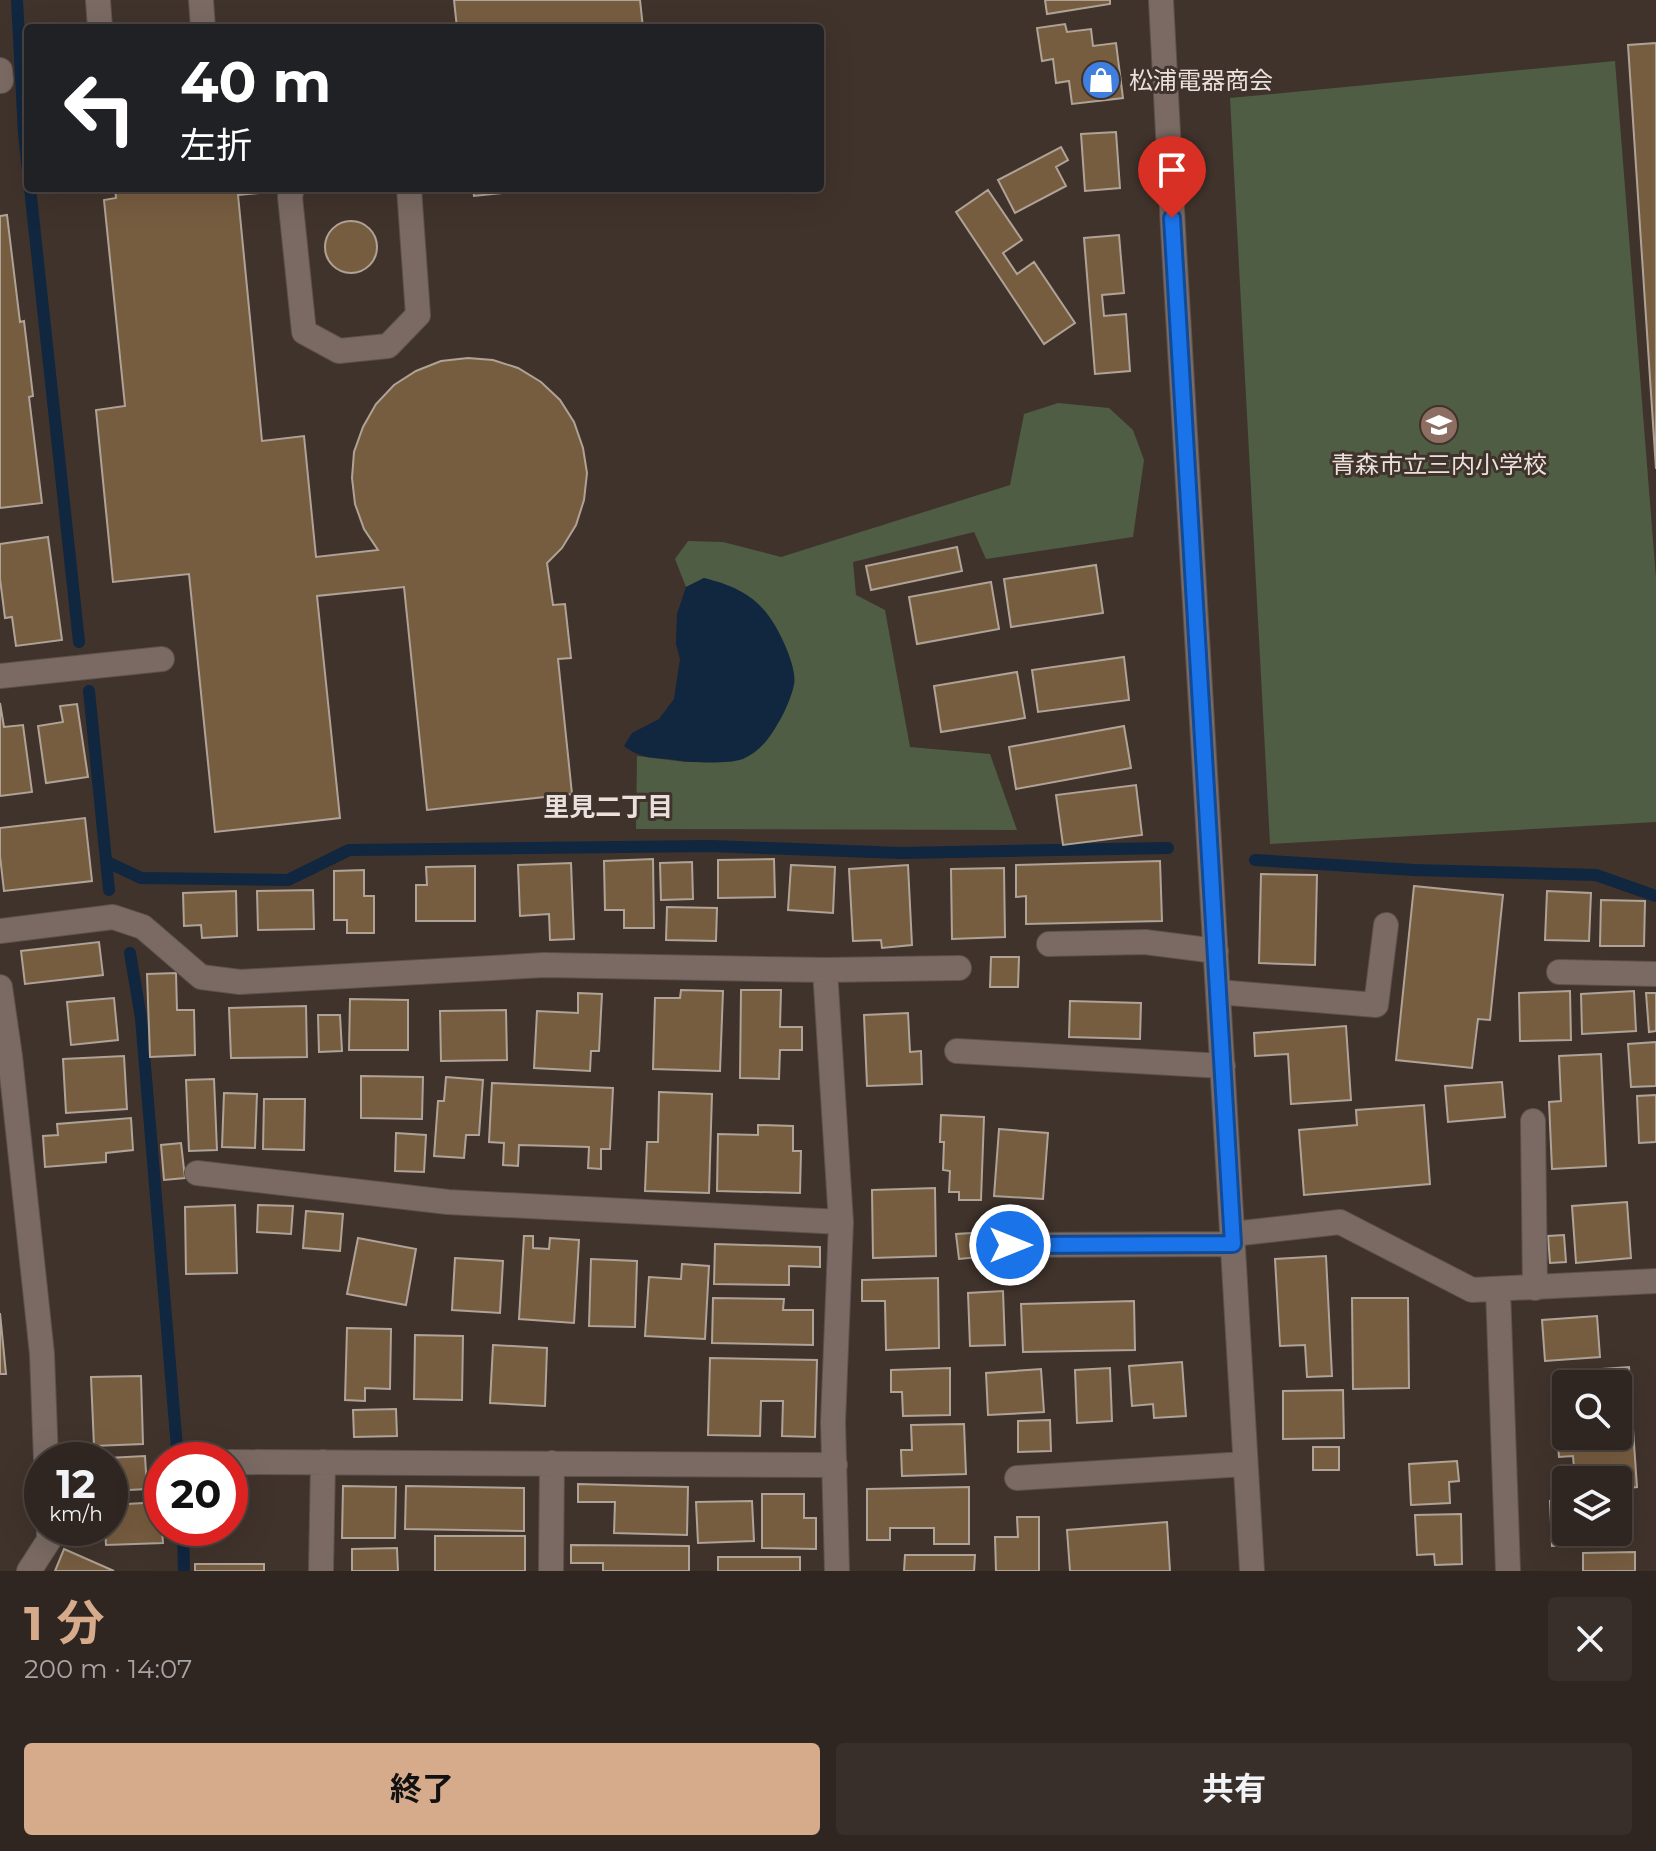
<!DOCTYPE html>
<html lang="ja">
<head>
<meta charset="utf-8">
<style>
  :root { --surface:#302621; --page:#382e2a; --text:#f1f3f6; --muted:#a8a5a5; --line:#4b433f; --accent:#d6ab8b }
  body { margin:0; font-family:Montserrat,"Noto Sans JP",sans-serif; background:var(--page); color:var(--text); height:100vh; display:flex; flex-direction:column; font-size:30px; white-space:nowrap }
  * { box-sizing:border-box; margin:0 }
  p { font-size:26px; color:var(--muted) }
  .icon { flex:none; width:44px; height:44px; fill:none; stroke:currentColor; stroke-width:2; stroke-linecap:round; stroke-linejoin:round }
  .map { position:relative; height:1571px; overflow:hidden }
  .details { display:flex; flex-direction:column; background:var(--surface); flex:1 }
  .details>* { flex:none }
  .top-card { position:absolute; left:24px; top:24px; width:800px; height:168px; border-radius:8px; box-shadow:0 8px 32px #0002,0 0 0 2px var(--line); background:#202124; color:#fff; overflow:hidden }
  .fabs { position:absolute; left:1552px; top:1370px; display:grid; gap:16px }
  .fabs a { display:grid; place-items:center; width:80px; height:80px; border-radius:8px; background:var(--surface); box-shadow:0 8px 32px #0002,0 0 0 2px var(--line); font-size:40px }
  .speed { position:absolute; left:24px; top:1442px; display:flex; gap:16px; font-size:40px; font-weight:700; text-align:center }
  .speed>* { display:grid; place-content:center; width:104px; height:104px; border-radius:50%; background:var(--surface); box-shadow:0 8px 32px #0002,0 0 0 2px var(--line); line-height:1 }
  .speed small { font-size:20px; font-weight:400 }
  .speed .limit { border:12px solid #d22; background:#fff; color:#111 }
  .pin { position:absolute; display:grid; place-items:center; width:68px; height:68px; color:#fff; margin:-82px -34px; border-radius:50% 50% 50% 0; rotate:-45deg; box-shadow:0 0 8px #0007 }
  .pin .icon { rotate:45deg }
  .me { position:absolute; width:88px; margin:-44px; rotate:90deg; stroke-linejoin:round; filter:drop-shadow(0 0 6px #0008) }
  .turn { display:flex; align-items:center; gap:28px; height:168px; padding:0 24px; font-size:36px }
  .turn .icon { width:104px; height:104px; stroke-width:2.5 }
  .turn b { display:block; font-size:56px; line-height:68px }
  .round { display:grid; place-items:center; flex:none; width:84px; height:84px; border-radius:8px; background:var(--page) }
  .summary { display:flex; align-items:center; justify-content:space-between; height:136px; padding:0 24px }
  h1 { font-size:48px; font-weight:700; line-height:60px; color:var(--accent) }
  .cta { display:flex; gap:16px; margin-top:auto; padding:16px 24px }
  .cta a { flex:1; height:92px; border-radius:8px; background:var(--accent); color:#111; font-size:32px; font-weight:700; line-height:92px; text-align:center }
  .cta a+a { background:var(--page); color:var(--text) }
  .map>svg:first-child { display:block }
</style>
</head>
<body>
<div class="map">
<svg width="1656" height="1571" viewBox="0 0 1656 1571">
  <rect width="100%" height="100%" fill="#40332c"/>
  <path fill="#4e5d44" d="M 1615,61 L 1656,578 L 1656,822 L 1270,844 L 1230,98 Z
    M 1058,403 L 1109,408 L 1133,430 L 1144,460 L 1133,537 L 986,559 L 974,532 L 853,562 L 856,595 L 885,610 L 910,747 L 990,754 L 1017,830 L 636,829 L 637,756 L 685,762 L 713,762 L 704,578 L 686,587 L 675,559 L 688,541 L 723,542 L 781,557 L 1010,485 L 1024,414 Z"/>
  <path fill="#11263f" d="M 704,578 C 749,589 769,606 787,650 C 791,660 796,675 794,685 C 791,698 784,714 777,725 C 769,739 759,752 743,759 C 730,764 691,763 676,760 C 655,757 642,760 624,746 L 632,733 L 659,719 L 674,699 L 680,659 L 676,644 L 677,614 L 686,587 Z"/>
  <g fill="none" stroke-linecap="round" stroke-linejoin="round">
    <path stroke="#11263f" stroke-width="12" d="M 17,0 L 24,133 L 28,171
      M 30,188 L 79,642
      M 89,691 L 109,890
      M 1255,860 L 1414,870 L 1596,875 L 1656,896
      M 107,862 L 141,878 L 288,880 L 349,850 L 711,846 L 901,853 L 1168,848
      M 130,953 L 141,1018 L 178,1460
      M 183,1528 L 184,1571"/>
  </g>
  <path fill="#775d40" stroke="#afa397" stroke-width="2" d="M 454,0 L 640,0 L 643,28 L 457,28 Z
    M 1045,0 L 1110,0 L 1110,4 L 1047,14 Z
    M 1065,24 L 1067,32 L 1091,29 L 1093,46 L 1116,43 L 1123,98 L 1072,104 L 1069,81 L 1056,83 L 1053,59 L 1042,61 L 1037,28 Z
    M 1656,43 L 1656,469 L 1628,45 Z
    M 1116,132 L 1120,188 L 1085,191 L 1081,134 Z
    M 1061,147 L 1068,160 L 1056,167 L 1066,186 L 1015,213 L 998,180 Z
    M 115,188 L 268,188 L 268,192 L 238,195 L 262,441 L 304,436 L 316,557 L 378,550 L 364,529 L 355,504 L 352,478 L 354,452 L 363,427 L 376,404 L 394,385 L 416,371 L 441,361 L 468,358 L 493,360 L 518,368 L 541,382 L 560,400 L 574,422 L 583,448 L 587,473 L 584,500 L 576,525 L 562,548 L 547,563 L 553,605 L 565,604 L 571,658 L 558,659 L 572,794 L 427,810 L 404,587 L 317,596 L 340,818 L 215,832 L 189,574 L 113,582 L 96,410 L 125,406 L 104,200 L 116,198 Z
    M 473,188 L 550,188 L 474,196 Z
    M 988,190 L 1022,240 L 1003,253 L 1017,274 L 1034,262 L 1075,323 L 1044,344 L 956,212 Z
    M 7,215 L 20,322 L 24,321 L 33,396 L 29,397 L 42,503 L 0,508 L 0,216 Z
    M325 247a26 26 0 1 1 52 0a26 26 0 1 1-52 0Z
    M 1119,235 L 1124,293 L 1102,295 L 1104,316 L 1126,314 L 1130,371 L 1095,374 L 1084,238 Z
    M 48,537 L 62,640 L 16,646 L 12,617 L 5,618 L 0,579 L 0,544 Z
    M 957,547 L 962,571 L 871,590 L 866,566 Z
    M 1096,565 L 1103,613 L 1011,627 L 1004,579 Z
    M 991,582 L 999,629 L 917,644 L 909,597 Z
    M 1124,657 L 1129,700 L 1038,712 L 1032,670 Z
    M 1017,672 L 1025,718 L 941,732 L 934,686 Z
    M 0,703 L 4,727 L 23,725 L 32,792 L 0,796 Z
    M 77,704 L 88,777 L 46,783 L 38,726 L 63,722 L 60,706 Z
    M 1124,726 L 1131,768 L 1016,789 L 1009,747 Z
    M 1136,785 L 1142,835 L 1063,845 L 1056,795 Z
    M 85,818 L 92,881 L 4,891 L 0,856 L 0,828 Z
    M 653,859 L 654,928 L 624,928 L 624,910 L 605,910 L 604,861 Z
    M 774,859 L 775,897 L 718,898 L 718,860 Z
    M 1160,861 L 1162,921 L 1026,924 L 1026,896 L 1016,897 L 1016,865 Z
    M 692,862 L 693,899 L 661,900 L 660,863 Z
    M 571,863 L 574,939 L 550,940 L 549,914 L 520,916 L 518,865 Z
    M 791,865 L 835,867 L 833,913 L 788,910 Z
    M 908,865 L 912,945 L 882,948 L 881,940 L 853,941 L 849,869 Z
    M 475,866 L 475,921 L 416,921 L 416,885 L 427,885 L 426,867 Z
    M 1004,868 L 1005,937 L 952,939 L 951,869 Z
    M 364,870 L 364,896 L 374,896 L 374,933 L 347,933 L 347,920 L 334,920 L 334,871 Z
    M 1261,874 L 1317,875 L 1315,965 L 1259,963 Z
    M 1414,886 L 1503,895 L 1490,1020 L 1478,1019 L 1472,1068 L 1396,1060 Z
    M 313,890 L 314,929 L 258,930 L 257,891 Z
    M 236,891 L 237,936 L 202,938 L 201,925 L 184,926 L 183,893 Z
    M 1547,891 L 1591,893 L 1589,941 L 1545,940 Z
    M 1601,900 L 1645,901 L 1644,946 L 1600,946 Z
    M 667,907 L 717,908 L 716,941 L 666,940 Z
    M 99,942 L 103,975 L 25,984 L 21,951 Z
    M 991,957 L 1019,957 L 1018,987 L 990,987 Z
    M 176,973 L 177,1010 L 194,1010 L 195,1055 L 150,1057 L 147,974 Z
    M 681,990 L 723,991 L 720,1071 L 653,1069 L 655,998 L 680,998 Z
    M 741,990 L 781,990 L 780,1027 L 802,1027 L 802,1050 L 780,1050 L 779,1079 L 740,1078 Z
    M 1570,991 L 1571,1040 L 1520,1041 L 1519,993 Z
    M 1634,991 L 1636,1031 L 1582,1034 L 1581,994 Z
    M 578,993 L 602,994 L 599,1051 L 591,1051 L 590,1071 L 534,1068 L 537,1011 L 578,1013 Z
    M 1646,993 L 1656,993 L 1656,1031 L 1649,1032 Z
    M 114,998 L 118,1040 L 71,1045 L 67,1002 Z
    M 350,999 L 408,1000 L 408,1050 L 349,1050 Z
    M 1070,1001 L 1141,1003 L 1140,1039 L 1069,1037 Z
    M 306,1006 L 307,1057 L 231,1058 L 229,1008 Z
    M 506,1010 L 507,1060 L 441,1061 L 440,1011 Z
    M 908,1013 L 910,1052 L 921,1051 L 922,1084 L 867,1086 L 864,1015 Z
    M 318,1015 L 340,1015 L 342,1051 L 319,1052 Z
    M 1346,1026 L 1351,1100 L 1291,1104 L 1288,1054 L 1255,1056 L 1254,1033 Z
    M 1656,1042 L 1656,1086 L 1631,1087 L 1628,1044 Z
    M 1601,1054 L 1606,1166 L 1552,1169 L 1549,1102 L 1561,1101 L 1559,1056 Z
    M 124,1056 L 127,1109 L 66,1113 L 63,1059 Z
    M 361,1076 L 423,1077 L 422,1119 L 361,1118 Z
    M 446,1077 L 483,1080 L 479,1135 L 466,1135 L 464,1158 L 434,1156 L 438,1101 L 444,1101 Z
    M 214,1079 L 217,1150 L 189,1151 L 186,1080 Z
    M 1502,1082 L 1505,1117 L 1448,1122 L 1445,1086 Z
    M 492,1083 L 613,1088 L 610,1149 L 601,1149 L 601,1169 L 588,1168 L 589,1147 L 519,1145 L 518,1166 L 503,1165 L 504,1143 L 489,1142 Z
    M 659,1092 L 712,1094 L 709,1193 L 645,1191 L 647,1142 L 658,1142 Z
    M 224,1093 L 257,1094 L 255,1148 L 222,1147 Z
    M 1656,1095 L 1656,1142 L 1639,1143 L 1637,1096 Z
    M 264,1099 L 305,1099 L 304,1150 L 263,1149 Z
    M 1424,1105 L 1430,1184 L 1304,1195 L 1299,1130 L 1357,1125 L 1356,1110 Z
    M 941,1115 L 984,1117 L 981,1200 L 959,1200 L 959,1192 L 949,1192 L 950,1171 L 943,1170 L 944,1142 L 940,1142 Z
    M 131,1118 L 133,1150 L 106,1153 L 106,1162 L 45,1167 L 43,1136 L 58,1135 L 57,1124 Z
    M 758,1125 L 793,1126 L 793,1151 L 801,1151 L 800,1193 L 717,1191 L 718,1134 L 758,1135 Z
    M 999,1129 L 1048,1133 L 1043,1199 L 994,1196 Z
    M 396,1133 L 426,1135 L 424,1172 L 395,1171 Z
    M 181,1143 L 185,1178 L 164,1180 L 161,1145 Z
    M 935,1188 L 936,1256 L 873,1258 L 872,1190 Z
    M 1627,1202 L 1631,1258 L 1576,1263 L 1572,1206 Z
    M 235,1205 L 237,1273 L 186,1274 L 185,1207 Z
    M 258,1205 L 293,1206 L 291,1234 L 257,1232 Z
    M 306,1211 L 343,1214 L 340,1251 L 303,1248 Z
    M 987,1232 L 989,1256 L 959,1259 L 956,1234 Z
    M 1564,1235 L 1566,1262 L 1550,1263 L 1548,1236 Z
    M 524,1236 L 533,1236 L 533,1248 L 549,1249 L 550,1238 L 579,1240 L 574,1323 L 519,1319 Z
    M 358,1238 L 416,1249 L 406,1305 L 347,1294 Z
    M 715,1244 L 820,1247 L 820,1267 L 789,1266 L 789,1285 L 714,1284 Z
    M 1326,1256 L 1332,1376 L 1307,1377 L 1305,1345 L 1280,1346 L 1275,1259 Z
    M 455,1258 L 503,1261 L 500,1313 L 452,1310 Z
    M 591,1259 L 637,1261 L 635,1327 L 589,1326 Z
    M 682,1264 L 709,1266 L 705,1339 L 645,1336 L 649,1277 L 681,1279 Z
    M 938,1278 L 939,1348 L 886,1350 L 885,1301 L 862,1301 L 862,1280 Z
    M 1003,1291 L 1005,1345 L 970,1346 L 968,1293 Z
    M 713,1298 L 784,1299 L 783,1310 L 813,1310 L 813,1345 L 712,1343 Z
    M 1352,1298 L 1408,1298 L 1409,1388 L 1353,1389 Z
    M 1134,1301 L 1135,1350 L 1023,1352 L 1021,1304 Z
    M 0,1313 L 6,1374 L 0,1374 Z
    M 1597,1316 L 1600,1357 L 1545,1361 L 1542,1320 Z
    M 347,1328 L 391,1329 L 390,1389 L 365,1388 L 365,1401 L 345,1400 Z
    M 415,1335 L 463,1336 L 462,1400 L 414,1399 Z
    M 493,1345 L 547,1348 L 545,1406 L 490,1403 Z
    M 710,1358 L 817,1360 L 815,1437 L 782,1436 L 783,1401 L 761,1401 L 760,1436 L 708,1435 Z
    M 1182,1362 L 1186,1416 L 1154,1418 L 1153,1404 L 1132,1406 L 1129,1366 Z
    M 1629,1367 L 1632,1408 L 1618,1409 L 1618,1384 L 1575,1384 L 1574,1371 Z
    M 950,1368 L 950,1415 L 903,1416 L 902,1392 L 891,1392 L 891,1370 Z
    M 1110,1368 L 1112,1421 L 1077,1423 L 1075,1370 Z
    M 1041,1369 L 1044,1412 L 988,1415 L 986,1373 Z
    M 141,1376 L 143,1444 L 94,1446 L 91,1377 Z
    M 1343,1390 L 1344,1438 L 1283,1439 L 1283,1391 Z
    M 396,1409 L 397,1436 L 354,1437 L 353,1410 Z
    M 1632,1415 L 1637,1487 L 1618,1489 L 1618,1480 L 1589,1479 L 1588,1467 L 1574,1468 L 1573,1456 L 1559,1457 L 1556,1422 L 1566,1421 L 1566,1436 L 1618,1436 L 1618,1416 Z
    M 1050,1420 L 1051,1451 L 1018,1452 L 1018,1421 Z
    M 964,1424 L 966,1474 L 902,1476 L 901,1450 L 912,1450 L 911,1425 Z
    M 1313,1447 L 1339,1447 L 1339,1470 L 1313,1470 Z
    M 145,1456 L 147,1489 L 110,1491 L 110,1460 L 88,1460 L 88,1459 Z
    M 1457,1461 L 1459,1481 L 1449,1482 L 1450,1503 L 1411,1505 L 1409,1464 Z
    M 578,1484 L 688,1487 L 687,1535 L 614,1533 L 615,1502 L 578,1502 Z
    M 343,1486 L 396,1487 L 395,1538 L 342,1538 Z
    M 406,1486 L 524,1488 L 524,1531 L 405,1529 Z
    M 969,1487 L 969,1544 L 934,1544 L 934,1528 L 890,1528 L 890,1540 L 867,1540 L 867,1489 Z
    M 762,1494 L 804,1494 L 804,1518 L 816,1518 L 816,1549 L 762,1548 Z
    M 1566,1500 L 1566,1532 L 1618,1532 L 1618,1528 L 1618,1543 L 1552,1546 L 1550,1501 Z
    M 752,1501 L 754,1541 L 698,1543 L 696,1502 Z
    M 160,1502 L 163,1543 L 106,1545 L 105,1528 L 110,1528 L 110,1505 Z
    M 1461,1514 L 1462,1564 L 1435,1565 L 1434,1554 L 1417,1555 L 1415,1515 Z
    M 1017,1517 L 1039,1517 L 1039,1571 L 996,1571 L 995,1537 L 1018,1537 Z
    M 1167,1522 L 1170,1571 L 1070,1571 L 1067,1530 Z
    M 435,1536 L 525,1536 L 525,1571 L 435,1571 Z
    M 571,1545 L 689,1546 L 689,1571 L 603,1571 L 603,1563 L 571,1563 Z
    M 397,1548 L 398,1571 L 352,1571 L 352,1549 Z
    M 64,1549 L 114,1571 L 55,1571 Z
    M 1635,1552 L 1635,1571 L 1583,1571 L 1583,1553 Z
    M 905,1555 L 975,1555 L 974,1571 L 904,1571 Z
    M 718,1557 L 800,1557 L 800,1571 L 718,1571 Z
    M 195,1564 L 264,1564 L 264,1571 L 195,1571 Z"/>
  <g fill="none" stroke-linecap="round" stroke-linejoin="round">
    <g stroke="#5d524c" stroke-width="26">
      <path id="minor" d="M 98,0 L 100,28
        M 201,0 L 203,28
        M 1161,0 L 1174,247 L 1252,1571
        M 0,70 L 1,81
        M 292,188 L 290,197 L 304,332 L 339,351 L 388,346 L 418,315 L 409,188
        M 0,676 L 162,659
        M 0,931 L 113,917 L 143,927 L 201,977 L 240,982 L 544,965 L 825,970 L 841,1222 L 833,1422 L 837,1571
        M 1049,944 L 1145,942 L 1216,951
        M 825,970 L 959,968
        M 1559,972 L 1656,974
        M 0,987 L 10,1056 L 42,1354 L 46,1460
        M 1218,992 L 1376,1005 L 1386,925
        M 957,1051 L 1223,1066
        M 1533,1121 L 1535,1288
        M 197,1173 L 448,1202 L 841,1222
        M 1233,1234 L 1340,1222 L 1472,1290 L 1656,1281
        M 1010,1245 L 1233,1244
        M 1498,1289 L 1508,1571
        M 230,1462 L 835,1465
        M 1017,1478 L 1245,1464
        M 29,1571 L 49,1540 L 49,1528
        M 321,1571 L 323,1462
        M 551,1571 L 552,1463"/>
    </g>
    <use href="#minor" stroke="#7a6a63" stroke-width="24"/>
  </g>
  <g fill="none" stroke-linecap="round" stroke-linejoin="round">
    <g stroke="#114b97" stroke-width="20">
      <path id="route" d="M 1010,1245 L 1233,1244 L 1172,218"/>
    </g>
    <use href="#route" stroke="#1a73e8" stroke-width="14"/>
  </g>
  <defs>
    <g id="shop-disc" transform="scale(2)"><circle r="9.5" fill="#3f7fe0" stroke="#40332c"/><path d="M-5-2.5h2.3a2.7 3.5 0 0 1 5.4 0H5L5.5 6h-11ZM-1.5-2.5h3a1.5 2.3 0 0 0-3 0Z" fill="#fff"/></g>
    <g id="school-disc" transform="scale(2)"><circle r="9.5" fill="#8d6e63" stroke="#40332c"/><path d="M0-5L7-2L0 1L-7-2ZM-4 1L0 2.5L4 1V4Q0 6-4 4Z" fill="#fff"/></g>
  </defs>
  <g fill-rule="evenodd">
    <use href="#shop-disc" x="1101" y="80"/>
    <use href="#school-disc" x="1439" y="425"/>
  </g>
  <g text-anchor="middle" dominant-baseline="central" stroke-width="6" stroke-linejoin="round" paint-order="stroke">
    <g font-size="24" fill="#eae1dd" stroke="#40332c" text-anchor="start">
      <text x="1129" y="80">松浦電器商会</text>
      <text x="1439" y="464" text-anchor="middle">青森市立三内小学校</text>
    </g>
    <g font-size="26" font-weight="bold" fill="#eae1dd" stroke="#40332c">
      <text x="608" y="807">里見二丁目</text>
    </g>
  </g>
</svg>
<div class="fabs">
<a><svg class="icon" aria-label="search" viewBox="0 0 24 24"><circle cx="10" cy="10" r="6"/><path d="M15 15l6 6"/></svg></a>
<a><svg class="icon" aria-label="layers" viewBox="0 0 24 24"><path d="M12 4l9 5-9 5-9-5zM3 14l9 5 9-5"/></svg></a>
</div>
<div class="speed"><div>12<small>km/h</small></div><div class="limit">20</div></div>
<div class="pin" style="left:1172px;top:218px;background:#d93025"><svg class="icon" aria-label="arrive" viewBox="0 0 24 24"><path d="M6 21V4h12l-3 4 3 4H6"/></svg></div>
<svg class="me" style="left:1010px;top:1245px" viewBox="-20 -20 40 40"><circle r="17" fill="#1a73e8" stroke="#fff" stroke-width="3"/><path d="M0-11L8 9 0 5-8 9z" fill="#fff"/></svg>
<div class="top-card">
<div class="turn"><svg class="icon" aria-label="left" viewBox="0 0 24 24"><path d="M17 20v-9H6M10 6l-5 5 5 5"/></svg><div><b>40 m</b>左折</div></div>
</div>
</div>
<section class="details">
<div class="summary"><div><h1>1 分</h1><p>200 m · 14:07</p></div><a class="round"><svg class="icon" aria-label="close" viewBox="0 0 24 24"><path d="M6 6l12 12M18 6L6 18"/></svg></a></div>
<div class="cta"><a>終了</a><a>共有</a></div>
</section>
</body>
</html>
